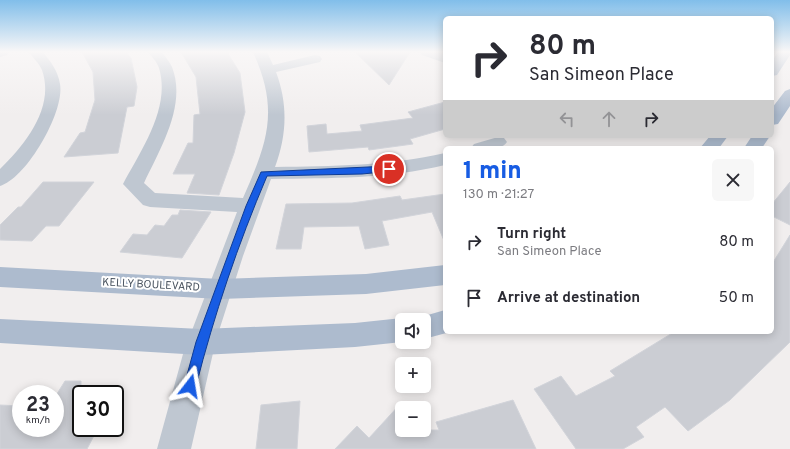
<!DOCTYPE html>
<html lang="en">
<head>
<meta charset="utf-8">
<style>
  :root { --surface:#fff; --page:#f7f7f7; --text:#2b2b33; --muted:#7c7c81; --accent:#175ce3 }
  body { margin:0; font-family:Overpass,sans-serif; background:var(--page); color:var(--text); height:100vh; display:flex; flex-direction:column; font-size:15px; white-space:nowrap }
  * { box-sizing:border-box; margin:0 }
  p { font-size:13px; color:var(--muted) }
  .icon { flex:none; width:22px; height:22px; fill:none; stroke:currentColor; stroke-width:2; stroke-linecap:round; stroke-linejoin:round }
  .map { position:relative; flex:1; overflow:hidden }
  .sheet { position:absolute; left:443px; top:146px; width:331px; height:188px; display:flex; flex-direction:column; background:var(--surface); border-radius:6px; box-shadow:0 2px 10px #0003 }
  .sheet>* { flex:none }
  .banner { position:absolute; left:443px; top:16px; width:331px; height:122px; border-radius:6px; box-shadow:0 2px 10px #0003; background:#fff; color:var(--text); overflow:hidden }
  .buttons { position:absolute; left:395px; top:313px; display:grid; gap:8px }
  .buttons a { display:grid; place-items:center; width:36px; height:36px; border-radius:6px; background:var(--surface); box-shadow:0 2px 10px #0003; font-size:20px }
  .speed { position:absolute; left:12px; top:385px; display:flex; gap:8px; font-size:20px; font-weight:700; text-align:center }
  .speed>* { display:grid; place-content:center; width:52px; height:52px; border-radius:50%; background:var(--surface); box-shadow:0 2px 10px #0003; line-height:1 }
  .speed small { font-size:10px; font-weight:400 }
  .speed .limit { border:2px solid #111; border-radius:6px; background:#fff; color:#111 }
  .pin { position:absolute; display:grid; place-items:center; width:34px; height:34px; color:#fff; margin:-17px; border:2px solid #fff; border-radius:50%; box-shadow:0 1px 4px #0007 }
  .me { position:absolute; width:44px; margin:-22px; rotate:14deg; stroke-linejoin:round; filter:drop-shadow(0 0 3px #0008) }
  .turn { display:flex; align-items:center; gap:14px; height:84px; padding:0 20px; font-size:18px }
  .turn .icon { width:52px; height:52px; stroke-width:2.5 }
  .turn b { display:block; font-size:28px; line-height:34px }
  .lanes { display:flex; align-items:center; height:38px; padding:0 20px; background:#0003; justify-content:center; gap:20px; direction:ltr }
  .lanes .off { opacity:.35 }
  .round { display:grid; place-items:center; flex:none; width:42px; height:42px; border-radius:6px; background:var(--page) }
  .overview { display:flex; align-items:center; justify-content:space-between; height:68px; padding:0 20px }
  h1 { font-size:24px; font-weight:800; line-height:30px; color:var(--accent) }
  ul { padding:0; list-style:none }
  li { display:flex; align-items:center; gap:12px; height:56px; padding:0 20px }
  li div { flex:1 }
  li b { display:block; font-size:15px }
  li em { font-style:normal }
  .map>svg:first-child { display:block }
</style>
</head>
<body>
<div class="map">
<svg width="790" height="449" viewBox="0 0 790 449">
  <rect width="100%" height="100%" fill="#f1eeee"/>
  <path fill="#cbcdd3" stroke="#d2d4da" d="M 82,52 L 126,52 L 131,58 L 137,87 L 134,106 L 127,107 L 118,153 L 64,157 L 80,133 L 85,132 L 95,100 L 93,72 Z
    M 181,52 L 227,52 L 240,73 L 245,112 L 234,153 L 219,195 L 187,193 L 195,174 L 173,174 L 188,143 L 193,143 L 194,115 L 200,114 L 196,77 Z
    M 355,52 L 410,52 L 389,85 Z
    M 445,102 L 445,129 L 410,139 L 413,144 L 369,150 L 368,147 L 309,152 L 307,126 L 326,124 L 327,134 L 362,131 L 360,125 L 413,118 L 408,112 Z
    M 43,182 L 94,182 L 59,226 L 46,226 L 32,241 L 0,240 L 0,225 L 18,207 L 21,207 Z
    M 790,182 L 790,225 L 772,216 L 772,204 Z
    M 445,194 L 445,243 L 432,212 L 382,221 L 389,245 L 365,249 L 359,226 L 304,227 L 301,249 L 276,249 L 286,204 L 352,203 L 400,196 L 402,200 Z
    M 180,210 L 211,212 L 182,258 L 120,252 L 133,234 L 147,235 L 155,225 L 164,226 L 172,215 L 178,215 Z
    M 790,235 L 790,342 L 730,400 L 688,431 L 665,407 L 636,427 L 644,437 L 623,449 L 576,449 L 534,389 L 561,376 L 576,396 L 615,376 L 610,371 L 674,332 L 772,332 L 772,264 Z
    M 65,381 L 81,381 L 81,428 L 98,428 L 87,449 L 0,449 L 0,405 L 21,406 L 21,428 L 55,428 L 55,397 Z
    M 513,400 L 536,449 L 335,449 L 357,426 L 369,438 L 402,402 L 402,432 L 408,430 L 439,430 L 436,422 Z
    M 300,401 L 297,449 L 256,449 L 261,405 Z"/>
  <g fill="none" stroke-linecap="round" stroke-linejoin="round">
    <path fill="#bfc7d1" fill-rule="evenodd" d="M 0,52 L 9,52 L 7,55 L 0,57 Z
      M 29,52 L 43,52 C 51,62 58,71 60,84 C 65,112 26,179 0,186 L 0,169 C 26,144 55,107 42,70 C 39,63 33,58 29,52 Z
      M 148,52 L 162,52 C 165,57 170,62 172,67 C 187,105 160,149 144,183 L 155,193 L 243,198 C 267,143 280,111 253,52 L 267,52 L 273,65 L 315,55 L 320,56 L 322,59 L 320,62 L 276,72 C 288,104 287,135 275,167 C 333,166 389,166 445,153 L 445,165 C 387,179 330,178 271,179 L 243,256 L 216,340 L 191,449 L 157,449 L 183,354 L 237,212 L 150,207 L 143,205 L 123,184 C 141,150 171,108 159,68 C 157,62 152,57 148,52 Z
      M 420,52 L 439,52 L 445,54 L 445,63 L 422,55 Z
      M 498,137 L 504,138 L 507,142 C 500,152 482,148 471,148 L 474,144 Z"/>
    <path fill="#adbbce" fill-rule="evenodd" d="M 778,52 L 790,52 L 790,55 L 777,75 L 772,76 L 772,61 Z
      M 790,89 L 790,106 L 778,124 L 772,125 L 772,108 L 785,91 Z
      M 710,136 L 728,136 L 719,148 L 700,148 Z
      M 752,136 L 770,136 L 762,148 L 744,148 Z
      M 445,265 L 445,285 L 366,294 L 220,299 L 0,287 L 0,267 L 220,279 L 366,274 Z
      M 445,310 L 445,332 L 450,332 L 424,339 L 424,320 L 414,320 L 414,319 Z
      M 402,318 L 408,320 L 402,320 L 402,342 L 355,347 L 201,355 L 0,343 L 0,319 L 201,329 L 355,323 Z"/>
  </g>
  <linearGradient id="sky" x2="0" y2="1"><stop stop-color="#81beea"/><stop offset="0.45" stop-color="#f9f7f7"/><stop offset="1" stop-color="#f9f7f7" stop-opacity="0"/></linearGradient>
  <rect width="790" height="115" fill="url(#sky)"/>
  <path fill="#175ce3" stroke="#0f3c94" d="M 389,166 L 393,169 L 392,171 L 362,174 L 267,176 C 238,244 214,315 196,386 L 194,391 L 190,393 L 185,391 L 184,386 L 196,342 L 246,206 L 261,172 Z"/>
  <g text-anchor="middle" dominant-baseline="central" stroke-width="4" stroke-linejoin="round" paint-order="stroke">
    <g font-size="11" fill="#46505c" stroke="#fff">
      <text transform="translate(151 285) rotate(3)">KELLY BOULEVARD</text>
    </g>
  </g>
</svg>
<div class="buttons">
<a><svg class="icon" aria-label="sound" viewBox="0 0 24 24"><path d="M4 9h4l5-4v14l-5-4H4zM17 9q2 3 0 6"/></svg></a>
<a>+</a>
<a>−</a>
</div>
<div class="speed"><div>23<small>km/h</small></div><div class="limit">30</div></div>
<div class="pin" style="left:389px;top:169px;background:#d93025"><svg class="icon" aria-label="arrive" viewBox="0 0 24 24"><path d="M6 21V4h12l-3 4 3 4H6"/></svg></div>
<svg class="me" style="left:190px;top:386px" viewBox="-20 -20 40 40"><path d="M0-17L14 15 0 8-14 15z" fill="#175ce3" stroke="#fff" stroke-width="4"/></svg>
<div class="banner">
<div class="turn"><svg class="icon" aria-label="right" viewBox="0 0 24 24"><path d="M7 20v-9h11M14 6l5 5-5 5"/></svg><div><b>80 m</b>San Simeon Place</div></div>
<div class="lanes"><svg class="icon off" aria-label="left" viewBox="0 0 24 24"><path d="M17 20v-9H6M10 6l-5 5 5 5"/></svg><svg class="icon off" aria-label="ahead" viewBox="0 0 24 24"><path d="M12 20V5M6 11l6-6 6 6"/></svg><svg class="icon" aria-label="right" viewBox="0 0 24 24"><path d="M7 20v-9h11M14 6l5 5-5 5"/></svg></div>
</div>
<section class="sheet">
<div class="overview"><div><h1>1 min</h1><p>130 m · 21:27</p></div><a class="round"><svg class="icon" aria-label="close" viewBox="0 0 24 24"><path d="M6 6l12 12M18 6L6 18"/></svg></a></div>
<ul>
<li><svg class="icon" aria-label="right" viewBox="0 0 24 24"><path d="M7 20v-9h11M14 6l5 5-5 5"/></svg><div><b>Turn right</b><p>San Simeon Place</p></div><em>80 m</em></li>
<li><svg class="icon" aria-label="arrive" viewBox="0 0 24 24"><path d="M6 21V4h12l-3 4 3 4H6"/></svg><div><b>Arrive at destination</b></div><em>50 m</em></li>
</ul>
</section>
</div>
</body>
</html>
